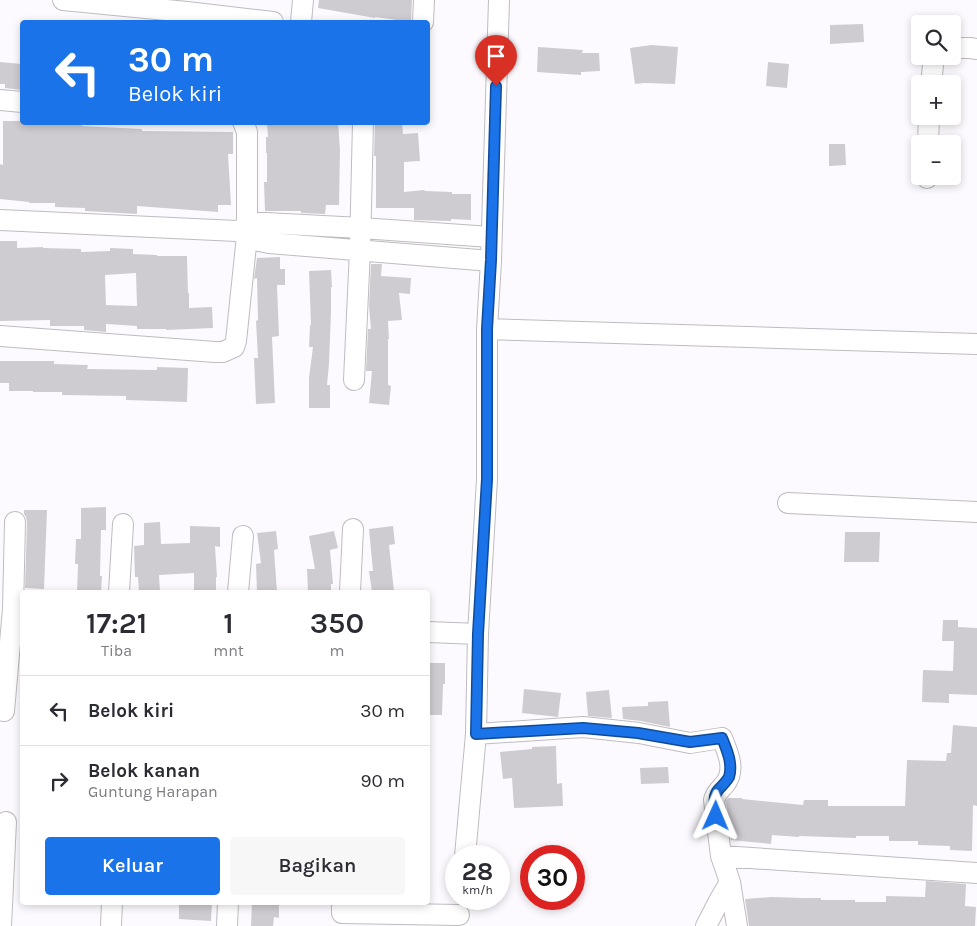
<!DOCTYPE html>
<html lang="id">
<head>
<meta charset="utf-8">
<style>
  :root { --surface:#fff; --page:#f7f7f7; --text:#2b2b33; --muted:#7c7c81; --line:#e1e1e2; --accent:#1a73e8 }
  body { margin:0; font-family:Karla,sans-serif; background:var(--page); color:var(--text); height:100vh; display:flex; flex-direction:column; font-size:19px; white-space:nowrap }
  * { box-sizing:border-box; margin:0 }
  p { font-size:16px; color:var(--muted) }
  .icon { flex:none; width:28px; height:28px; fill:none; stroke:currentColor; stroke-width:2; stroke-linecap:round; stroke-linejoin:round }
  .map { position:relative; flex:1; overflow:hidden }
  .side { position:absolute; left:20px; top:590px; width:410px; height:315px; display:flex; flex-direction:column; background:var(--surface); border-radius:5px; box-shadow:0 2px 8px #0003 }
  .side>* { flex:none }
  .top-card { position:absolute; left:20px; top:20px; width:410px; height:105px; border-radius:5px; box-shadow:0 2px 8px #0003; background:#1a73e8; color:#fff; overflow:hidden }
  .fabs { position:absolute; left:911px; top:15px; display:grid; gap:10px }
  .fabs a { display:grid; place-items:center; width:50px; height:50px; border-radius:5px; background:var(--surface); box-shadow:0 2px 8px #0003; font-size:25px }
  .speed { position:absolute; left:445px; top:845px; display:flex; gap:10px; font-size:25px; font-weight:700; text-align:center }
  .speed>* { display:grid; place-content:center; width:65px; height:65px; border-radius:50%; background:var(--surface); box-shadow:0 2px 8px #0003; line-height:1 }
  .speed small { font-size:12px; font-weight:400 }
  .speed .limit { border:8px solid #d22; background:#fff; color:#111 }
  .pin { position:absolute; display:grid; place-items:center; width:42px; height:42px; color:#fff; margin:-51px -21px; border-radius:50% 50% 50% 0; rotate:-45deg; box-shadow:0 0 5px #0007 }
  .pin .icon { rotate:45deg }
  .me { position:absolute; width:55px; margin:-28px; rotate:1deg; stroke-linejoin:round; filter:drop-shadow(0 0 4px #0008) }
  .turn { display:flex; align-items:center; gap:18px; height:105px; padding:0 25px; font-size:22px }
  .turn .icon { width:65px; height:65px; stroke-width:2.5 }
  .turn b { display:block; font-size:35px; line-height:42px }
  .eta { display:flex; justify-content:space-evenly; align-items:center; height:85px; text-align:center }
  .eta b { font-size:30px; font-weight:600; line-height:35px }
  .action { display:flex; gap:10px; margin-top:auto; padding:10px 25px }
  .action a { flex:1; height:58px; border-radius:5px; background:var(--accent); color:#fff; font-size:20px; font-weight:600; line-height:58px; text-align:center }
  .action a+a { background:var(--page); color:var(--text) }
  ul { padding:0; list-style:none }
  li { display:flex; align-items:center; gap:15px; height:70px; padding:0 25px; border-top:1px solid var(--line) }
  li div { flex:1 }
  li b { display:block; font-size:19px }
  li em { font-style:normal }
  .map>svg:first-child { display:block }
</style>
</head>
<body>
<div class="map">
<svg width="977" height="926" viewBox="0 0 977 926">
  <rect width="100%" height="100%" fill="#fdfaff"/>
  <path fill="#cfccd1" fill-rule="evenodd" d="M 319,0 L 412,0 L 411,22 L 375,17 L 375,18 L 318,8 Z
    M 863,24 L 864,42 L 830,44 L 830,25 Z
    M 651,45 L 678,47 L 675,84 L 645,83 L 635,84 L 630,48 Z
    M 538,47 L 583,50 L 582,53 L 599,53 L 600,71 L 581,72 L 581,75 L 537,72 Z
    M 0,62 L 22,64 L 22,90 L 5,88 L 5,84 L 0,84 Z
    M 768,62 L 789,64 L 787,88 L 766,86 Z
    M 3,121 L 22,121 L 22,122 L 25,122 L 25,124 L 82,122 L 82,126 L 142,129 L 142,131 L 233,132 L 233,154 L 228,154 L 231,205 L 218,205 L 218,212 L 137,206 L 137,214 L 85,211 L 85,208 L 55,207 L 55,203 L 29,203 L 29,202 L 0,199 L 0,164 L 3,165 Z
    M 267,122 L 338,122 L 340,150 L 339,205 L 326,205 L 325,214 L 301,213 L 301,211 L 265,211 L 264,182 L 267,182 L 267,153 L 266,153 L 266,137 L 268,137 Z
    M 375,122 L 402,122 L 403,134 L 418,133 L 420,161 L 404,162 L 404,192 L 424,190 L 425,191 L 452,192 L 452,194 L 471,194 L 471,220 L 451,219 L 451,221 L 414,220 L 414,208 L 376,208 L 376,156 L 374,156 Z
    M 829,144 L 845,144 L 846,165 L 829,166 Z
    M 0,241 L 17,241 L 17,248 L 43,247 L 43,248 L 81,249 L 81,252 L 110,251 L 110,248 L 133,249 L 133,254 L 157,255 L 157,256 L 187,256 L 188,293 L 189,293 L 189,308 L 212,307 L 213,328 L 166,330 L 166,329 L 137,329 L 137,326 L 106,324 L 106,332 L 84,330 L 84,326 L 50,326 L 50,320 L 0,321 ZM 136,273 L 137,306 L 106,305 L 105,275 Z
    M 280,257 L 280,269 L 285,269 L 285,285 L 277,285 L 279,336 L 272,337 L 275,403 L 256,404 L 254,358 L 258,358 L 256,321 L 258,320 L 257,278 L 254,279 L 257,258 Z
    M 371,264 L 382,264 L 381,276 L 411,278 L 410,294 L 399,293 L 402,320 L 388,321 L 389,339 L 388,339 L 388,385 L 391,386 L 389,405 L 369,403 L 372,371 L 366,371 L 368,329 L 371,329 L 369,306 Z
    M 331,270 L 332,287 L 331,287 L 331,312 L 329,364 L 327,385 L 330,385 L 330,408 L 309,408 L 309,378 L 313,347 L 309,347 L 310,325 L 311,325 L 309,271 Z
    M 0,361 L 54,361 L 54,364 L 88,365 L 87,369 L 157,370 L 157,367 L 188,368 L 187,402 L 126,400 L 126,396 L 62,395 L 62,392 L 33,392 L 33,391 L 9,391 L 9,383 L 0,383 Z
    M 106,507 L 106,530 L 101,530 L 100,576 L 102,576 L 101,592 L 77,592 L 78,564 L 75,564 L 76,539 L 81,539 L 81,508 Z
    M 24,510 L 47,510 L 44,589 L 25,588 L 27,522 L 26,517 L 24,514 Z
    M 160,522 L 161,544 L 190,543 L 190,526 L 220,527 L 220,547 L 215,546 L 217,577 L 216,577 L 216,592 L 194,592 L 194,573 L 159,575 L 160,592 L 139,592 L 138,577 L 135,577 L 134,546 L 144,545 L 144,523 Z
    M 393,526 L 395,544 L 389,545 L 394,592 L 372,592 L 369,571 L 373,571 L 369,529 Z
    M 276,531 L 278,549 L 274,550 L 277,592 L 257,592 L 256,564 L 261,563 L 257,533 Z
    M 334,531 L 338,548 L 330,550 L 333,584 L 331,584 L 331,592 L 308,592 L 307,569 L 315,569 L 309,536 Z
    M 845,532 L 880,532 L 879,562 L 844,562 Z
    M 943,620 L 958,620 L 958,627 L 977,628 L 977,695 L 949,694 L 949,703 L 922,702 L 923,670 L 953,671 L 954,641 L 942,641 Z
    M 428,663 L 445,663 L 445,684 L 443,684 L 442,715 L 428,715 Z
    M 524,689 L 561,693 L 558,717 L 522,713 Z
    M 609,690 L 612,718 L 588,716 L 586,692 Z
    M 668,701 L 670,727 L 641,721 L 623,719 L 622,707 L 648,706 L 648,702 Z
    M 953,725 L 977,727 L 977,806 L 973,805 L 972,851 L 950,850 L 950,846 L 918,845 L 918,841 L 889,841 L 889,836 L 856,836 L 856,838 L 799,836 L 799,837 L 772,835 L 771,844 L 731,840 L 726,801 L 728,798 L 742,798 L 742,799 L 803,805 L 804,800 L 828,800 L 828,806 L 905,806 L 907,760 L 946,761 L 947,753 L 951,753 Z
    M 556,746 L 557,784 L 562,783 L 563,806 L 514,808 L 512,778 L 503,779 L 500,752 L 532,749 L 532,747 Z
    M 668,767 L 669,783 L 641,784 L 640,768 Z
    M 926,881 L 966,884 L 965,906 L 976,907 L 975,926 L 749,926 L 745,899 L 772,897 L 803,898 L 821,898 L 821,900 L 855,900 L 855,902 L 886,902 L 886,896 L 925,897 Z
    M 179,902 L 212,902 L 211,921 L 179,919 Z
    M 252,902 L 279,902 L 279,918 L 274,917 L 273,926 L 251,926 Z"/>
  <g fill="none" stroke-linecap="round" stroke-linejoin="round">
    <g stroke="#bfbcc1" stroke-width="22">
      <path id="minor" d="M 63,0 L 187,12 L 273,22
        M 301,22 L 303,0
        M 423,22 L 424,0
        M 952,48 L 970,48 L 977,49
        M 931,84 L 934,56
        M 0,100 L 22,102
        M 928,144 L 929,116
        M 927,178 L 927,176
        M 0,220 L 237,231 L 259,223 L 266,223 L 361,228 L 491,237
        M 237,231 L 259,241 L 269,243 L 491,261
        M 487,329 L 977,344
        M 0,336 L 215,352 L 223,352 L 234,347 L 236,341 L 247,236 L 247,132 L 243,122
        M 354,380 L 360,250 L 363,122
        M 788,503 L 977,512
        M 119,592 L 123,524
        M 238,592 L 243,536
        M 350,592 L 353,529
        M 428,632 L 478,634
        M 4,711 L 13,609 L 15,522
        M 476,734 L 583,727 L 639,733 L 690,743 L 722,738 C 728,753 736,770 725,784 C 720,790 716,792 714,800 L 721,856 L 730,882 L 737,926
        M 465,856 L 476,734 L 478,634 L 487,479 L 487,329 L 491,261 L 499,0
        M 721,856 L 977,873
        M 342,902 L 342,913 L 459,915
        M 1,926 L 6,822
        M 111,926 L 112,902
        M 227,926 L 228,902
        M 706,926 L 720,899 L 730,882"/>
    </g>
    <use href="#minor" stroke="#fff" stroke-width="20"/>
  </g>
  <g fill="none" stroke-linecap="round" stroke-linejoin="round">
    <g stroke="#114b97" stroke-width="12">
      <path id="route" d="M 496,86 L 491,260 L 487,329 L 487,479 L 478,634 L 476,734 L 583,728 L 638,733 L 690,742 L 722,738 C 727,750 733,764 729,777 C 726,782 723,785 719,789 C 712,796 715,807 716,816"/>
    </g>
    <use href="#route" stroke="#1a73e8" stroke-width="9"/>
  </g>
</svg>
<div class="fabs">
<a><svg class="icon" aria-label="search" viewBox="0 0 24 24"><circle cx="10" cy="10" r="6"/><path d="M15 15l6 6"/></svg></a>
<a>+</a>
<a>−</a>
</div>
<div class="speed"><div>28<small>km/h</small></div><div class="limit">30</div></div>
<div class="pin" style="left:496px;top:86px;background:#d93025"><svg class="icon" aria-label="arrive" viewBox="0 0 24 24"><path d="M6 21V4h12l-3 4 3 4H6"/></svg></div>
<svg class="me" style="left:716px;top:816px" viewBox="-20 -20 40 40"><path d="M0-17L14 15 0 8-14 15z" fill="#1a73e8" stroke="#fff" stroke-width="4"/></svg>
<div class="top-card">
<div class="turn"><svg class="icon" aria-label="left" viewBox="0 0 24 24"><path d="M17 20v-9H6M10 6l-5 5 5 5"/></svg><div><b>30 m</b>Belok kiri</div></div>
</div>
<section class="side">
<div class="eta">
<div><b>17:21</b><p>Tiba</p></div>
<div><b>1</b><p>mnt</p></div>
<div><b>350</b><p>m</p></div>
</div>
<ul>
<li><svg class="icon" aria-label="left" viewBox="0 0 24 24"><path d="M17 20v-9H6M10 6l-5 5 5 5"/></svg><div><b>Belok kiri</b></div><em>30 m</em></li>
<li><svg class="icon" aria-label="right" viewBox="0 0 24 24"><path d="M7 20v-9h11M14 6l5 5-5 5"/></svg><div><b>Belok kanan</b><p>Guntung Harapan</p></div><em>90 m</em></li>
</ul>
<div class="action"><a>Keluar</a><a>Bagikan</a></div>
</section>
</div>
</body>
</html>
